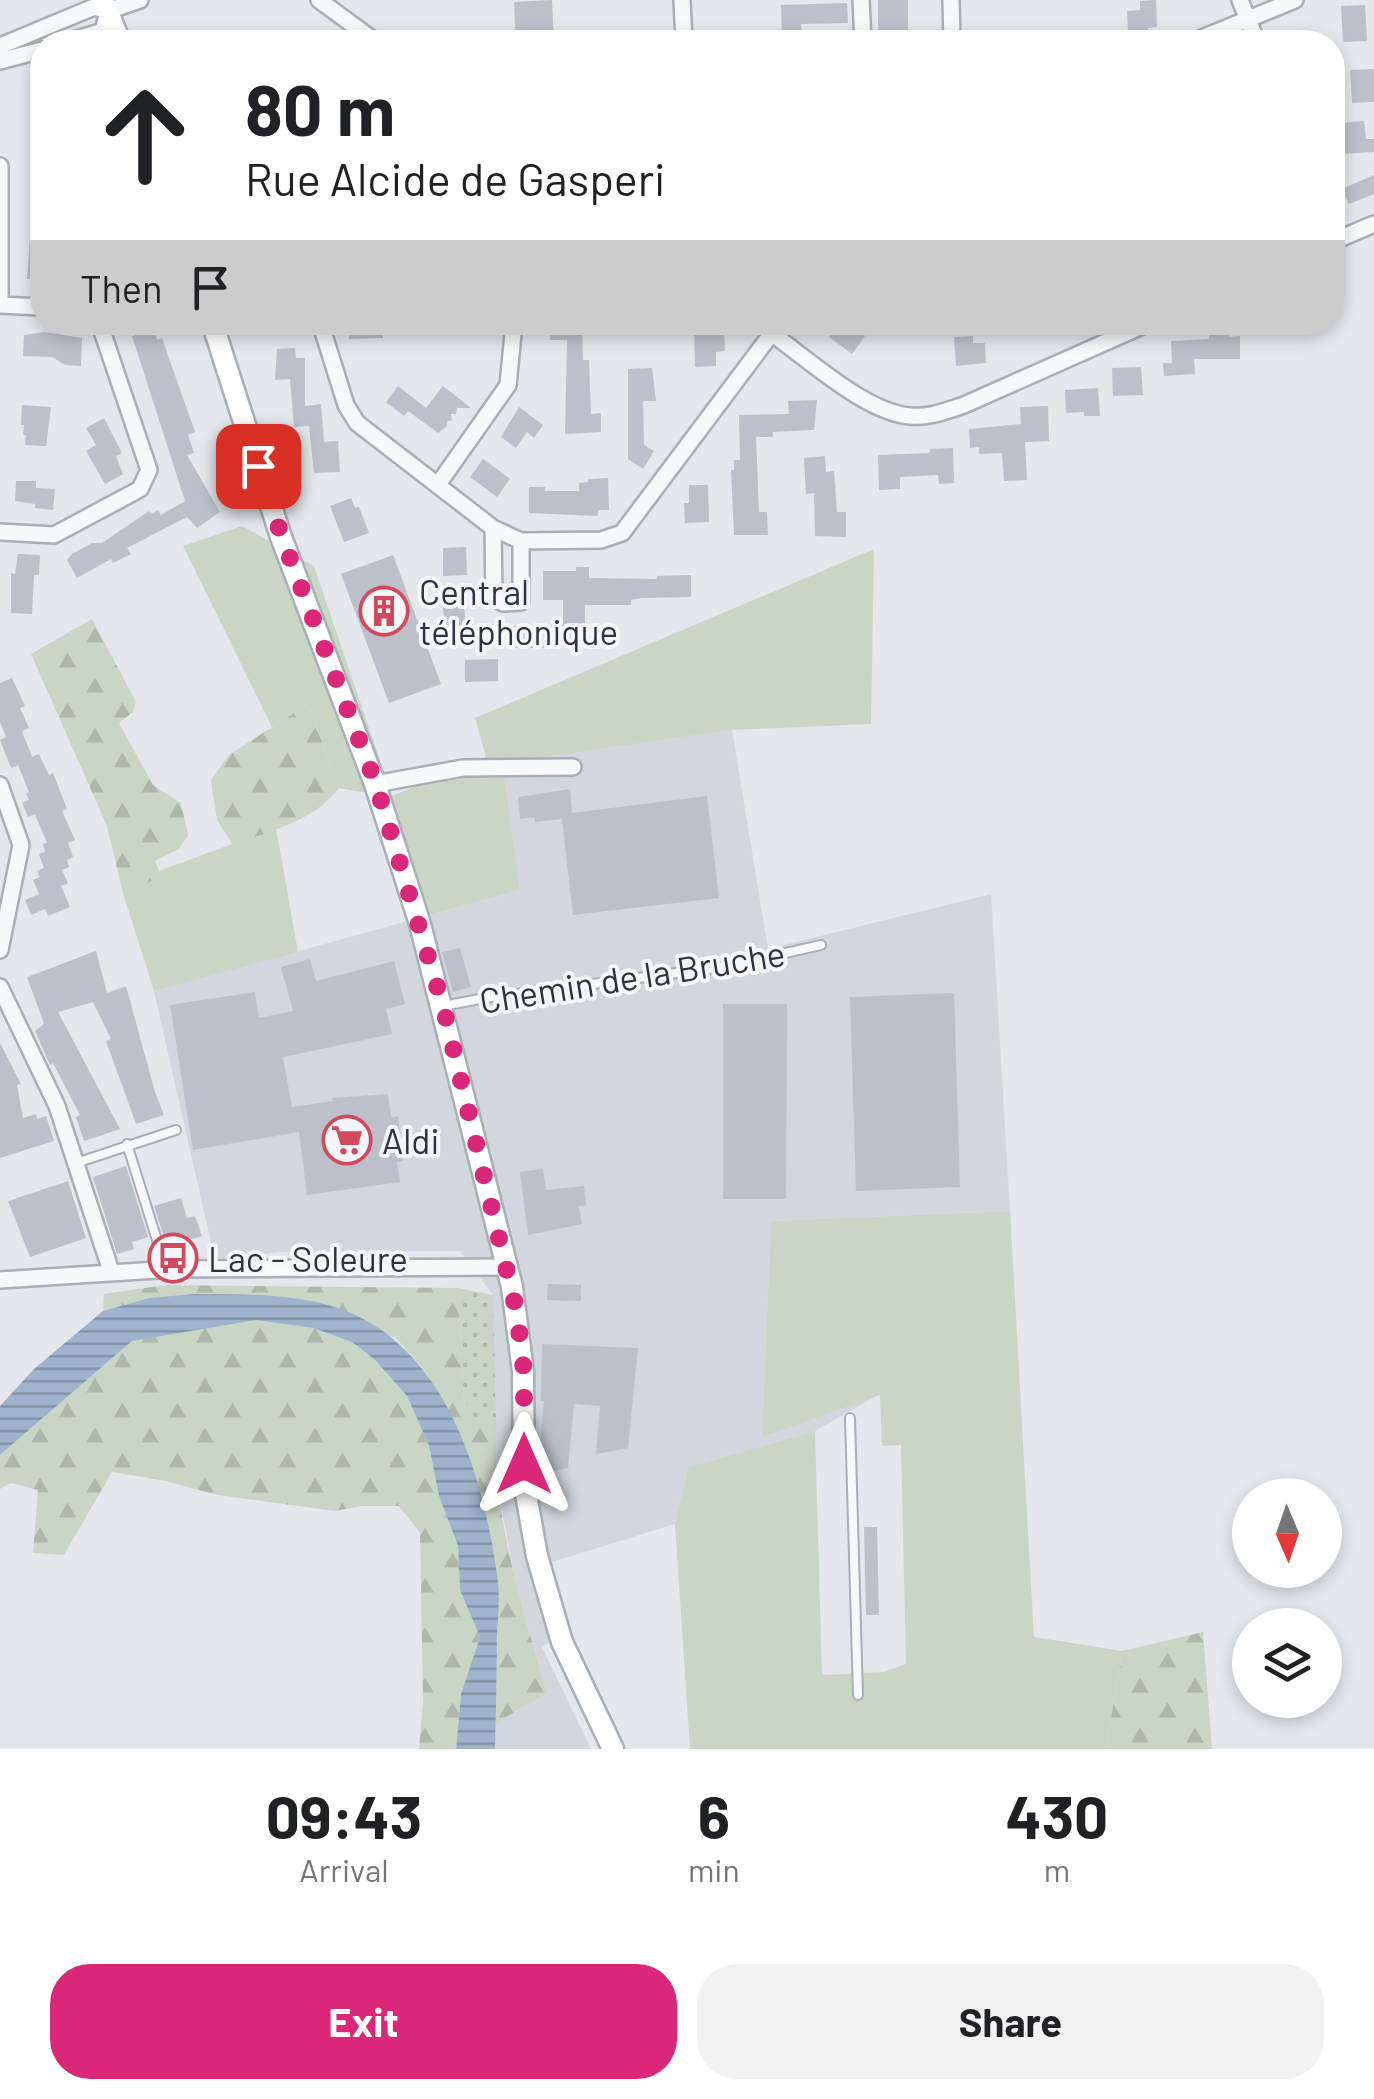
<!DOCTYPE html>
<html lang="en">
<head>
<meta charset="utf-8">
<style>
  :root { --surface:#fff; --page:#f2f2f2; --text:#202124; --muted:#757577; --accent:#db2777 }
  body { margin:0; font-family:Barlow,sans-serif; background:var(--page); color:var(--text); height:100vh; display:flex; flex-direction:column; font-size:38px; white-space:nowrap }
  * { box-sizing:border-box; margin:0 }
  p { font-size:32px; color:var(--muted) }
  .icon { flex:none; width:55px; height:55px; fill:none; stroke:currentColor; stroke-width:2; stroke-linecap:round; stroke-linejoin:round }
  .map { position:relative; height:1749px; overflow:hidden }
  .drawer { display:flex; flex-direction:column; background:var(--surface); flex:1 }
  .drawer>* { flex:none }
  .top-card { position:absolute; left:30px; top:30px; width:1315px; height:305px; border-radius:40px; box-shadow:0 5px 15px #0003; background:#fff; color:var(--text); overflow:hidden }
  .needle { width:65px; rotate:178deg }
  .fabs { position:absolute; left:1232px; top:1478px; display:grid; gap:20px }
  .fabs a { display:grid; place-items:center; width:110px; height:110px; border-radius:50%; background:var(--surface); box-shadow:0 5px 15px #0003; font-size:50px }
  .pin { position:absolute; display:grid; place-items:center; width:85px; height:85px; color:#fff; margin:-42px; border-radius:20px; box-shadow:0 5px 15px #0006 }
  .me { position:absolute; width:110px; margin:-55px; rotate:0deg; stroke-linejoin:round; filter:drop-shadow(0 0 8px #0008) }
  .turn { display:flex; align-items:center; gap:35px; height:210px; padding:0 50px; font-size:45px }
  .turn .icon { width:130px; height:130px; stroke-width:2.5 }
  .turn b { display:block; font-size:70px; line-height:85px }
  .then { display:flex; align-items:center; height:95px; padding:0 50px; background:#0003; gap:20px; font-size:38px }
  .eta { display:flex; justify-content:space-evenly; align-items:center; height:170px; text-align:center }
  .eta b { font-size:60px; font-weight:700; line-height:70px }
  .button { display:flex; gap:20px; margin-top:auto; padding:20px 50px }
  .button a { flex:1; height:115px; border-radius:40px; background:var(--accent); color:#fff; font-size:40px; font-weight:700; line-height:115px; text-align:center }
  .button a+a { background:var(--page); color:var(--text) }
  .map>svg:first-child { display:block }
</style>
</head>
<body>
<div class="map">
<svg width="1374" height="1749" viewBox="0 0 1374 1749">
  <defs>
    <pattern id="forest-firs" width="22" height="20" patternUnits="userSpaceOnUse" patternTransform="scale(2.5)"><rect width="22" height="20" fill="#c9d6c5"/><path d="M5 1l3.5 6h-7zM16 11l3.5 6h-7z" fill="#adb8ab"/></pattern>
    <pattern id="garden-dots" width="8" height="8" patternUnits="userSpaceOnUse" patternTransform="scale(2.5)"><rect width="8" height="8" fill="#c9d6c5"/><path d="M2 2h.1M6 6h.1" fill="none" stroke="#adb8ab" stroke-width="1.8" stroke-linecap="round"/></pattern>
    <pattern id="water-rules" width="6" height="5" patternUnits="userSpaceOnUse" patternTransform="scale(2.5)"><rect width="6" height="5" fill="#9fb4cc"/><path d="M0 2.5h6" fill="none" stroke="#8293a7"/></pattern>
  </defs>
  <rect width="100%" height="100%" fill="#e4e7ec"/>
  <path fill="#d2d6de" d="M 732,730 L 768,949 L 991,894 L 1010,1211 L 771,1221 L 762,1437 L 880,1394 L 815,1431 L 688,1467 L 675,1524 L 552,1562 L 566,1629 L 542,1647 L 591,1749 L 495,1749 L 496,1723 L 547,1693 L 516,1585 L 494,1467 L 493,1295 L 460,1251 L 280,1252 L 215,1260 L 154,991 L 520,890 L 501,763 Z"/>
  <path fill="#c9d6c5" d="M 242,526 L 314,566 L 392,796 L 486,757 L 475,718 L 874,549 L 871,724 L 732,730 L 502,763 L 520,890 L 429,915 L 392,797 L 339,788 L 308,704 L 272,727 L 183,546 Z
    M 276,828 L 298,952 L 154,991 L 123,893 L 153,880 L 159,871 Z
    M 1010,1211 L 1034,1637 L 1122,1651 L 1106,1749 L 690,1749 L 675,1524 L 688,1467 L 815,1431 L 822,1675 L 884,1672 L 906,1664 L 901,1445 L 882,1446 L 880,1395 L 762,1437 L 771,1221 Z"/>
  <path fill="url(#forest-firs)" d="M 92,619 L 136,702 L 133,712 L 119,723 L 153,785 L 181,803 L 188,835 L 179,849 L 155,861 L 159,871 L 154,880 L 123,893 L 107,826 L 31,654 Z
    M 308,704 L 339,788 C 315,821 269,831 233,845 L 217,820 L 211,780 L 229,755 Z
    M 165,1285 L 458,1288 L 464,1400 L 477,1421 L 496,1424 C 492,1515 522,1606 547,1693 L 496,1723 L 498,1585 L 456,1425 L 425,1371 L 395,1337 L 149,1298 L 103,1311 L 104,1294 Z
    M 256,1319 L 313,1328 L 352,1342 L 375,1360 L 407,1396 L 429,1446 L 439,1496 L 458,1546 L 460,1590 L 480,1637 L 461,1694 L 456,1749 L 419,1749 L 423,1700 L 420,1533 L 399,1506 L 361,1506 L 335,1511 L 218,1495 L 165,1481 L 112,1472 L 64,1555 L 33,1553 L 38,1490 L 11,1483 L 0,1489 L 0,1455 L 132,1341 Z
    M 1203,1632 L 1212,1749 L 1106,1749 L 1122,1651 Z"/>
  <path fill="url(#garden-dots)" d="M 458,1288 L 493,1295 L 496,1424 L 477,1421 L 464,1400 Z"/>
  <path fill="url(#water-rules)" d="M 195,1294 C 247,1295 305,1292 353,1314 C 451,1358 485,1483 498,1582 C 500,1599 498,1618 497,1635 C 497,1673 496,1711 495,1749 L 456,1749 L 461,1694 L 480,1637 L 460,1590 L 458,1546 L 439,1496 L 429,1446 L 407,1396 L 375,1360 L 352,1342 L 313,1328 L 256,1320 L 132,1341 L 0,1455 L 0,1406 L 34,1369 L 103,1311 L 149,1298 Z"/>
  <path fill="#bbc0ca" d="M 552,0 L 554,42 L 516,42 L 514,2 Z
    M 878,0 L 908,0 L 908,42 L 878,42 Z
    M 1156,0 L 1157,27 L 1148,28 L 1148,31 L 1128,32 L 1127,11 L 1140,10 L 1140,1 Z
    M 847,3 L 848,23 L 801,24 L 802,37 L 782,38 L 781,5 Z
    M 1365,5 L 1367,41 L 1343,42 L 1341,6 Z
    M 1374,69 L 1374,102 L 1352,103 L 1350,70 Z
    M 1364,121 L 1366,139 L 1374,139 L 1374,152 L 1341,154 L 1339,123 Z
    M 1374,175 L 1374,194 L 1349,204 L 1342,189 Z
    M 32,209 L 42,209 L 42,280 L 27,279 Z
    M 152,322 L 157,340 L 162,338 L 195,432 L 188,435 L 194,453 L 187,455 L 220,512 L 197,528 L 187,517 L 127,548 L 131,554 L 113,563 L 111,559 L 77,578 L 67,560 L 72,554 L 92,543 L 102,543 L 149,511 L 151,514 L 158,510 L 161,515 L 185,501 L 132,336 L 135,336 L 132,327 Z
    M 348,322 L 383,322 L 383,338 L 349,339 Z
    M 550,322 L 571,322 L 572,328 L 582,327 L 583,360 L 589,360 L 591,414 L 601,413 L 601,432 L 565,434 L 567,340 L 550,340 Z
    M 838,322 L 845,322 L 865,336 L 852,354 L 829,337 Z
    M 1220,324 L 1229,324 L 1229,337 L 1240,336 L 1240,359 L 1194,359 L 1195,374 L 1164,376 L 1163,363 L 1172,363 L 1171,341 L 1209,339 L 1209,325 Z
    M 694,328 L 711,328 L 711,333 L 724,332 L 725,351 L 716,352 L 716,366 L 695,367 Z
    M 44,332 L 82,338 L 81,366 L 65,365 L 52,357 L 23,356 L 24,335 Z
    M 973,336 L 973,343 L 985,343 L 986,363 L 956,366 L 954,337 Z
    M 295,348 L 296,358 L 305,358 L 305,406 L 321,404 L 324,442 L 338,441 L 340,472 L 314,473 L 309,426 L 294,427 L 290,379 L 275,380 L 277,349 Z
    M 1141,367 L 1143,395 L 1113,396 L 1112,368 Z
    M 652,368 L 656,401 L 643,401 L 644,445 L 654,451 L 643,469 L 628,459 L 628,369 Z
    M 398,386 L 426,408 L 443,386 L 471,408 L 457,408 L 456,414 L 451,414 L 452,420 L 447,421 L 447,426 L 438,433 L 408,411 L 404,416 L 386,402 Z
    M 1098,388 L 1100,416 L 1084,416 L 1084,412 L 1066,413 L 1065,390 Z
    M 817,400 L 814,430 L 773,432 L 773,437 L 756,437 L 759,512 L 767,512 L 768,535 L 734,535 L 731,470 L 734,470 L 734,460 L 740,460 L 739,415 L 789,414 L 788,401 Z
    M 22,405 L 51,407 L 46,446 L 25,445 L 26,435 L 23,435 L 24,425 L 21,425 Z
    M 1048,406 L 1049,441 L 1025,442 L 1027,480 L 1004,481 L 1002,453 L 979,454 L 979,447 L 970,448 L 969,429 L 1021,424 L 1020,407 Z
    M 519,407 L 543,425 L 534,438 L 527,432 L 516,448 L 501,437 Z
    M 104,418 L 122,453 L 116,456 L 123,474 L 105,484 L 86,451 L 96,445 L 86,428 Z
    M 953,448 L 954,483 L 939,484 L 938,475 L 900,477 L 900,489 L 879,490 L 878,455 L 930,453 L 930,449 Z
    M 825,456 L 826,472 L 834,471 L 837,512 L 846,512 L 846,537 L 815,536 L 814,493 L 806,494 L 804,458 Z
    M 483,459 L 510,479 L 497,497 L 470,477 Z
    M 608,478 L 609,510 L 598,510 L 598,516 L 529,513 L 529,487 L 545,487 L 545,491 L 579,491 L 579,483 L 588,482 L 588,479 Z
    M 16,481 L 36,481 L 36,488 L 55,489 L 53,510 L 35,508 L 35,504 L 15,501 Z
    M 689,485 L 708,485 L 709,522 L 685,523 L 684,503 L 689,503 Z
    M 351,498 L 355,508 L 359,507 L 369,533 L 344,542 L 330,506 Z
    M 466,547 L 467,575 L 443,576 L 443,548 Z
    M 18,554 L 40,555 L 39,575 L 34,575 L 32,614 L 11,613 L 11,573 L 15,574 Z
    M 393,555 L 441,684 L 389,703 L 341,574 Z
    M 576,567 L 589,567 L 589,578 L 657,579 L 657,576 L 691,575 L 691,597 L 641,598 L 631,600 L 631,605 L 585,605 L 585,642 L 545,642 L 545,648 L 513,648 L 513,626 L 563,625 L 563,600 L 543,600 L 543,571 L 576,571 Z
    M 464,603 L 465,618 L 470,618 L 470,632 L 447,633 L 442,604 Z
    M 498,659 L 498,681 L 465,682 L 465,660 Z
    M 12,678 L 25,706 L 20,708 L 29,728 L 22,731 L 32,757 L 39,754 L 49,775 L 53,773 L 67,809 L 62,811 L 75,840 L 68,843 L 73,857 L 67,860 L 69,867 L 62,870 L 68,883 L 61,886 L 70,907 L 48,916 L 45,909 L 31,915 L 25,900 L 39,894 L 33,880 L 40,877 L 37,871 L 44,868 L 39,854 L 45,852 L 43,844 L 47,843 L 35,814 L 28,817 L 22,803 L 29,800 L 26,793 L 29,792 L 18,765 L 11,768 L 0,740 L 6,737 L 0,722 L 0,683 Z
    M 570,789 L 572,813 L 707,796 L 719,898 L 573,915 L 562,819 L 535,822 L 535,817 L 520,819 L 518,797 Z
    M 460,948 L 471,987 L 453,992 L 442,952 Z
    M 96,951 L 107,993 L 126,986 L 155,1092 L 164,1115 L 136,1124 L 106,1041 L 111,1039 L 93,1002 L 58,1012 L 120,1129 L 84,1141 L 76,1117 L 80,1115 L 53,1063 L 50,1065 L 35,1031 L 44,1024 L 27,977 Z
    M 310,959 L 316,981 L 394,961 L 405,1004 L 386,1009 L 392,1034 L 283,1057 L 292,1107 L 333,1101 L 332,1098 L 388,1094 L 391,1117 L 398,1116 L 403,1161 L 397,1162 L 400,1182 L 307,1195 L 299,1132 L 193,1150 L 170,1005 L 255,992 L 259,1018 L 293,1011 L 281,967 Z
    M 954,993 L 960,1187 L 856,1191 L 850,997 Z
    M 723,1004 L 787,1004 L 786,1199 L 723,1199 Z
    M 0,1043 L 21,1084 L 17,1085 L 23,1118 L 36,1114 L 37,1119 L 46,1116 L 54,1141 L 0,1158 Z
    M 126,1166 L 148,1237 L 132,1242 L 134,1249 L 117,1254 L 93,1177 Z
    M 543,1169 L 546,1190 L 584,1186 L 586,1205 L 579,1206 L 582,1224 L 528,1235 L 520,1172 Z
    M 68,1181 L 86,1238 L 30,1257 L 8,1201 Z
    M 181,1198 L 187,1218 L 195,1216 L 202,1236 L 189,1240 L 190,1244 L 167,1246 L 154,1206 Z
    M 548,1284 L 581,1285 L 581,1301 L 547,1300 Z
    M 542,1344 L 638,1348 L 628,1448 L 596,1454 L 600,1406 L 574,1404 L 568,1468 L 546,1472 L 545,1464 L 538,1466 L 544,1401 L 541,1401 Z
    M 864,1527 L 877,1527 L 879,1615 L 866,1615 Z"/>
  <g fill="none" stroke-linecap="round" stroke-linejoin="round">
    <g stroke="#a9aeb7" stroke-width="12">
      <path id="service" d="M 443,1006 L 485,998 L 723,967 L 821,945
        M 127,1144 L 166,1269
        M 76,1163 L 176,1130
        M 850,1418 L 858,1695"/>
    </g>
    <g stroke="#a9aeb7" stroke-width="20">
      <path id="minor" d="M 319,0 L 376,42
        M 682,0 L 684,42
        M 861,0 L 863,42
        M 951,0 L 952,42
        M 1240,0 L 1257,42
        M 108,11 L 140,0
        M 67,42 L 103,31 L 108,11
        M 1192,42 L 1295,0
        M 0,46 L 94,7 L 108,11
        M 0,61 L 42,50
        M 0,166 L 0,305 L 42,307
        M 1332,242 L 1374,224
        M 320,322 L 346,405 L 357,423 L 493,528 L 521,541 L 601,540 L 622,533 L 772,333
        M 755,322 C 798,349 861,412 910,416 C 929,418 946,411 964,405 L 1151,322
        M 439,483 L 508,385 L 514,324
        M 493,528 L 494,598 L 503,603 L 521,602 L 521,541
        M 0,532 L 54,535 L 140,489 L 149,470 L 99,322
        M 375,784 L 463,768 L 573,767
        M 0,785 L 21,845 L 0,950
        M 0,987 L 57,1106 L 111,1271
        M 0,1280 L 173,1269 L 507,1267"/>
    </g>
    <g stroke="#a9aeb7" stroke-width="25">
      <path id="secondary" d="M 103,0 L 120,42
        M 212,322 L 281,537 L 375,784 L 420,924 L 512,1287 L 523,1371 L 524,1483 L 537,1556 L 562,1642 L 613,1749"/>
    </g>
    <use href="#service" stroke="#f7f8fa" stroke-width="8"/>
    <use href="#minor" stroke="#f7f8fa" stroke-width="15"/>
    <use href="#secondary" stroke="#fff" stroke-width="20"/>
  </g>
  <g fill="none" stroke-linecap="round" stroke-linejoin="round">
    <path stroke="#db2777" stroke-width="18" stroke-dasharray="0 32.4" d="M 258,466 L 282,537 L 376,784 L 443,1006 L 517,1313 L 524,1372 L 524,1464"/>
  </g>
  <defs>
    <g id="building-ring" transform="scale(2.5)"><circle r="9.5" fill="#f4f6f9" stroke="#d1495b" stroke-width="1.5"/><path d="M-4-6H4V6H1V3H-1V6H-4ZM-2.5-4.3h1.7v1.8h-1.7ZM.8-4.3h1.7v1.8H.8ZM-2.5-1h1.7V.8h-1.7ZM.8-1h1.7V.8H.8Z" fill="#d1495b"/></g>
    <g id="supermarket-ring" transform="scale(2.5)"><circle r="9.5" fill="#f4f6f9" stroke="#d1495b" stroke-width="1.5"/><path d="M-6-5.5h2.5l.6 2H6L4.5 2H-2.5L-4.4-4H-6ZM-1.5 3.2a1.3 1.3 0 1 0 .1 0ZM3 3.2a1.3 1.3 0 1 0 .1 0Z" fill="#d1495b"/></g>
    <g id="bus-ring" transform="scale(2.5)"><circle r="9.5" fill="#f4f6f9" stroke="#d1495b" stroke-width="1.5"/><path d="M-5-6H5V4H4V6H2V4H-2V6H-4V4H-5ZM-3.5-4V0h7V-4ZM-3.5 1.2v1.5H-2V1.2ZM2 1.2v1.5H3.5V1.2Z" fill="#d1495b"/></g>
  </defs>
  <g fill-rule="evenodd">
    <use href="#building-ring" x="384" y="611"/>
    <use href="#supermarket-ring" x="347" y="1140"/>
    <use href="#bus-ring" x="173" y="1258"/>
  </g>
  <g text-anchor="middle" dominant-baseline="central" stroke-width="8" stroke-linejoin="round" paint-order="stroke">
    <g font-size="35" fill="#2b3445" stroke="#f4f6f9" text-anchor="start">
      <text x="419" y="591">Central<tspan x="419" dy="40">téléphonique</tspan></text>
      <text x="382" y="1140">Aldi</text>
      <text x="208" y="1258">Lac - Soleure</text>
    </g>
    <g font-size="35" fill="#2b3445" stroke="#f4f6f9">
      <text transform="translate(632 976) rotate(-9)">Chemin de la Bruche</text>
    </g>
  </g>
</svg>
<div class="fabs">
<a><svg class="needle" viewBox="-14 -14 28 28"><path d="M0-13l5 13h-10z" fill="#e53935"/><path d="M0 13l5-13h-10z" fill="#757577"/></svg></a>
<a><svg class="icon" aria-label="layers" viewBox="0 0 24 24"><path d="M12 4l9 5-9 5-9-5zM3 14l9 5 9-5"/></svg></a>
</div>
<div class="pin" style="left:258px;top:466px;background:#d93025"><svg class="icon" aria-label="arrive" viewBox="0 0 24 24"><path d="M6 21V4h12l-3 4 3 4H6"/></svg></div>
<svg class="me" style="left:524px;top:1464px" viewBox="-20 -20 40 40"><path d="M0-17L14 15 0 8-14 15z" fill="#db2777" stroke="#fff" stroke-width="4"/></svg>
<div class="top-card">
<div class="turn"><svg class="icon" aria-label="ahead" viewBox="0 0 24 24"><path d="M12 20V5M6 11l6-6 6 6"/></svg><div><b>80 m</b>Rue Alcide de Gasperi</div></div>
<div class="then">Then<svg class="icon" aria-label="arrive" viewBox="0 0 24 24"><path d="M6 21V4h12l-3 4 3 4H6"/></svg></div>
</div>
</div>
<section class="drawer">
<div class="eta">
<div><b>09:43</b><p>Arrival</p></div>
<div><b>6</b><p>min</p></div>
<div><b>430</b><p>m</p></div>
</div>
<div class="button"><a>Exit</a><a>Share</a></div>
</section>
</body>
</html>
